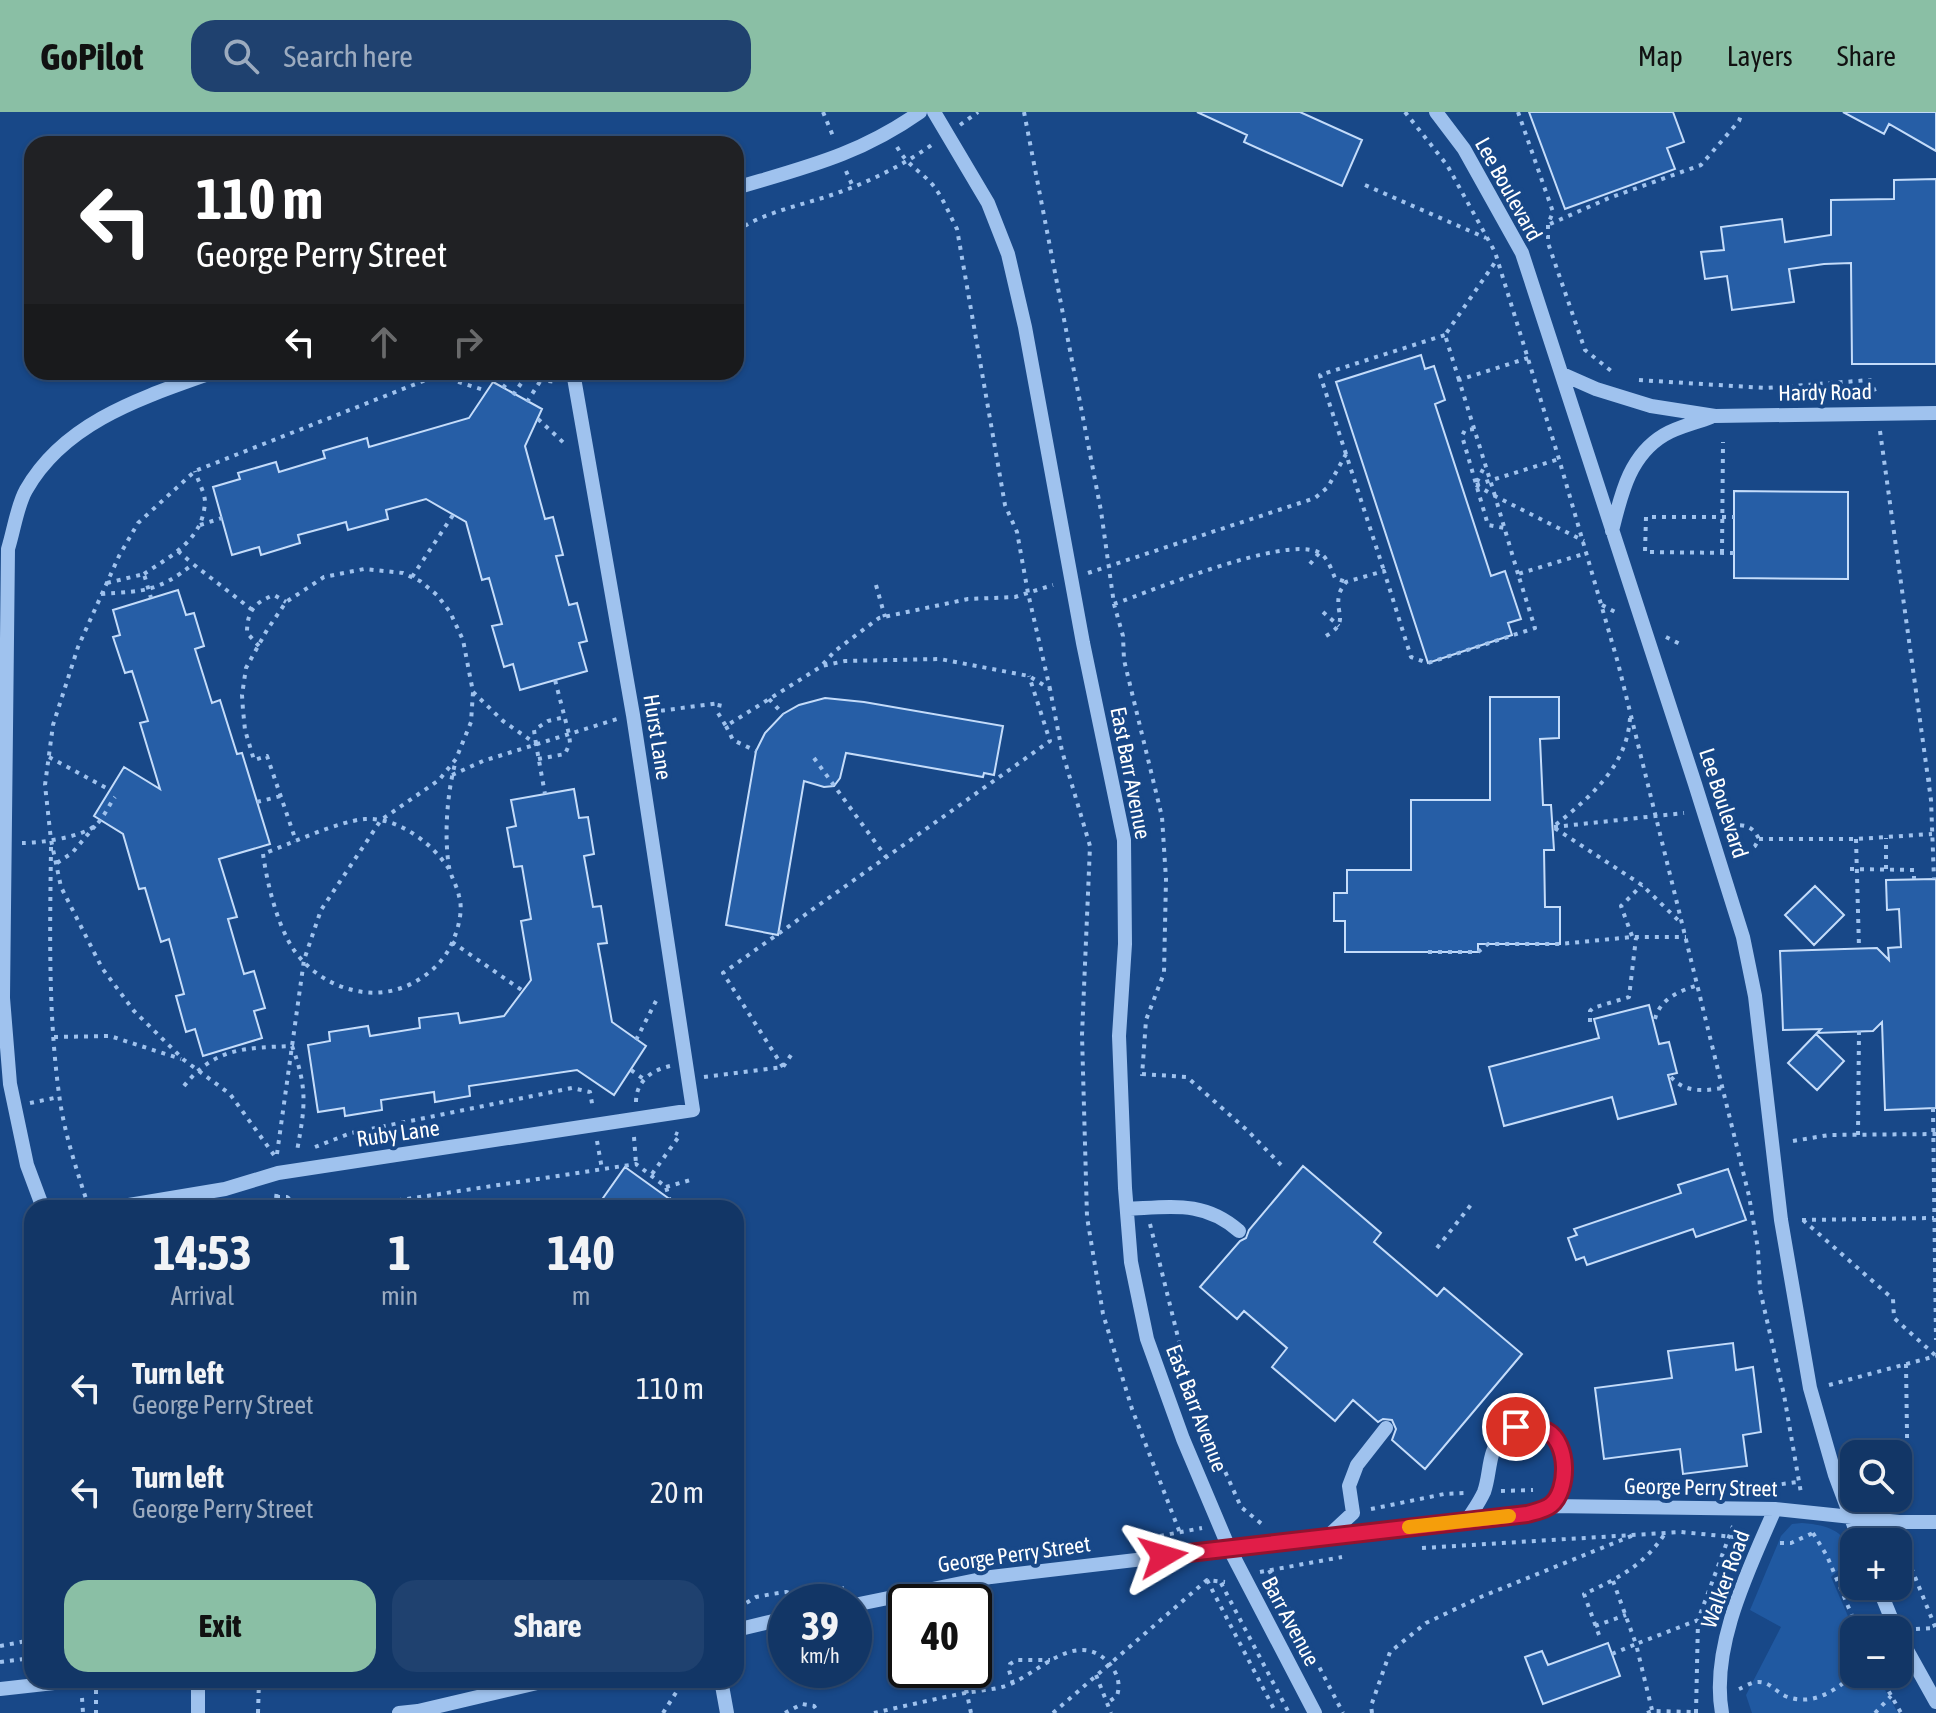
<!DOCTYPE html>
<html lang="en">
<head>
<meta charset="utf-8">
<style>
  :root { --surface:#123666; --page:#1f416f; --text:#f1f3f6; --muted:#9cabbf; --line:#31507a; --accent:#8abfa5 }
  body { margin:0; font-family:"Asap Condensed",sans-serif; background:var(--page); color:var(--text); height:100vh; display:flex; flex-direction:column; font-size:30px; white-space:nowrap }
  * { box-sizing:border-box; margin:0 }
  p { font-size:26px; color:var(--muted) }
  .icon { flex:none; width:44px; height:44px; fill:none; stroke:currentColor; stroke-width:2; stroke-linecap:round; stroke-linejoin:round }
  .map { position:relative; flex:1; overflow:hidden }
  .panel { position:absolute; left:24px; top:1088px; width:720px; height:488px; display:flex; flex-direction:column; background:var(--surface); border-radius:24px; box-shadow:0 2px 6px #0004,0 0 0 2px var(--line) }
  .panel>* { flex:none }
  .guide { position:absolute; left:24px; top:24px; width:720px; height:244px; border-radius:24px; box-shadow:0 2px 6px #0004,0 0 0 2px var(--line); background:#202124; color:#fff; overflow:hidden }
  .buttons { position:absolute; left:1840px; top:1328px; display:grid; gap:16px }
  .buttons a { display:grid; place-items:center; width:72px; height:72px; border-radius:16px; background:var(--surface); box-shadow:0 2px 6px #0004,0 0 0 2px var(--line); font-size:40px }
  .speed { position:absolute; left:768px; top:1472px; display:flex; gap:16px; font-size:40px; font-weight:700; text-align:center }
  .speed>* { display:grid; place-content:center; width:104px; height:104px; border-radius:50%; background:var(--surface); box-shadow:0 2px 6px #0004,0 0 0 2px var(--line); line-height:1 }
  .speed small { font-size:20px; font-weight:400 }
  .speed .limit { border:4px solid #111; border-radius:12px; background:#fff; color:#111 }
  .pin { position:absolute; display:grid; place-items:center; width:68px; height:68px; color:#fff; margin:-34px; border:4px solid #fff; border-radius:50%; box-shadow:0 2px 8px #0007 }
  .me { position:absolute; width:88px; margin:-44px; rotate:83deg; stroke-linejoin:round; filter:drop-shadow(0 0 6px #0008) }
  .turn { display:flex; align-items:center; gap:28px; height:168px; padding:0 40px; font-size:36px }
  .turn .icon { width:104px; height:104px; stroke-width:2.5 }
  .turn b { display:block; font-size:56px; line-height:68px }
  .lanes { display:flex; align-items:center; height:76px; padding:0 40px; background:#0003; justify-content:center; gap:40px; direction:ltr }
  .lanes .off { opacity:.35 }
  .eta { display:flex; justify-content:space-evenly; align-items:center; height:136px; text-align:center }
  .eta b { font-size:48px; font-weight:700; line-height:56px }
  .primary-button { display:flex; gap:16px; margin-top:auto; padding:16px 40px }
  .primary-button a { flex:1; height:92px; border-radius:24px; background:var(--accent); color:#111; font-size:32px; font-weight:700; line-height:92px; text-align:center }
  .primary-button a+a { background:var(--page); color:var(--text) }
  ul { padding:0; list-style:none }
  li { display:flex; align-items:center; gap:24px; height:104px; padding:0 40px }
  li div { flex:1 }
  li b { display:block; font-size:30px }
  li em { font-style:normal }
  header { display:flex; align-items:center; gap:48px; box-sizing:border-box; height:112px; padding:0 40px; background:var(--accent); color:#111 }
  header strong { font-size:38px }
  nav { display:flex; gap:44px; margin-inline-start:auto; font-size:28px }
  .search { width:560px; height:72px; background:var(--page); display:flex; align-items:center; gap:20px; box-sizing:border-box; padding:0 28px; border-radius:24px; color:var(--muted); font-size:30px }
  .map>svg:first-child { display:block }
</style>
</head>
<body>
<header>
<strong>GoPilot</strong>
<div class="search"><svg class="icon" aria-label="search" viewBox="0 0 24 24"><circle cx="10" cy="10" r="6"/><path d="M15 15l6 6"/></svg>Search here</div>
<nav><a>Map</a><a>Layers</a><a>Share</a></nav>
</header>
<div class="map">
<svg width="1936" height="1601" viewBox="0 0 1936 1601">
  <rect width="100%" height="100%" fill="#184888"/>
  <path fill="#2059a1" d="M 1802,1411 C 1826,1413 1849,1418 1850,1447 L 1831,1465 L 1854,1518 L 1854,1562 L 1876,1562 L 1898,1601 L 1752,1601 L 1746,1583 L 1781,1515 L 1750,1498 L 1781,1424 L 1792,1412 Z"/>
  <path fill="#265ea6" stroke="#c4dcfa" stroke-width="2" d="M 1197,0 L 1300,0 L 1362,28 L 1342,74 L 1244,30 L 1247,23 Z
    M 1529,0 L 1673,0 L 1684,30 L 1667,36 L 1675,57 L 1565,97 Z
    M 1843,0 L 1936,0 L 1936,39 L 1889,12 L 1884,22 Z
    M 1936,67 L 1936,252 L 1852,252 L 1851,151 L 1824,152 L 1789,157 L 1794,190 L 1732,198 L 1727,164 L 1705,167 L 1701,140 L 1724,138 L 1721,115 L 1782,107 L 1785,130 L 1831,123 L 1831,88 L 1894,87 L 1894,68 Z
    M 1421,243 L 1425,257 L 1434,254 L 1445,288 L 1435,292 L 1491,464 L 1505,459 L 1521,507 L 1508,511 L 1512,523 L 1428,551 L 1336,270 Z
    M 493,270 L 542,297 L 525,334 L 545,407 L 553,405 L 563,443 L 556,444 L 569,493 L 577,491 L 587,529 L 579,531 L 587,559 L 520,578 L 513,552 L 504,555 L 492,514 L 502,512 L 489,466 L 482,468 L 466,410 L 426,387 L 386,398 L 388,407 L 348,418 L 346,410 L 298,423 L 300,431 L 261,443 L 259,435 L 232,443 L 213,375 L 240,367 L 238,361 L 276,350 L 279,360 L 325,346 L 323,339 L 367,326 L 369,335 L 469,306 Z
    M 1734,379 L 1848,380 L 1848,467 L 1734,466 Z
    M 178,478 L 186,503 L 194,501 L 204,534 L 195,537 L 212,591 L 220,588 L 237,642 L 242,641 L 270,732 L 219,747 L 237,805 L 228,807 L 244,862 L 254,859 L 265,896 L 254,899 L 262,926 L 203,944 L 195,917 L 186,920 L 176,884 L 184,882 L 169,827 L 161,830 L 145,776 L 139,777 L 123,722 L 94,704 L 124,655 L 160,677 L 140,611 L 148,609 L 132,559 L 125,561 L 113,525 L 120,523 L 113,498 Z
    M 1490,585 L 1559,585 L 1559,626 L 1540,627 L 1543,693 L 1551,693 L 1554,738 L 1544,738 L 1545,795 L 1560,795 L 1560,832 L 1478,832 L 1478,840 L 1345,840 L 1345,809 L 1334,809 L 1334,781 L 1347,781 L 1347,758 L 1411,758 L 1411,688 L 1490,688 Z
    M 825,586 L 864,590 L 1003,614 L 994,663 L 984,661 L 983,665 L 846,641 L 840,666 L 834,674 L 824,675 L 804,669 L 778,823 L 726,813 L 756,639 L 765,621 L 783,602 L 799,593 Z
    M 574,677 L 579,706 L 588,705 L 594,742 L 584,744 L 593,795 L 601,794 L 607,831 L 598,832 L 612,910 L 646,934 L 614,983 L 577,958 L 469,974 L 470,984 L 435,990 L 434,980 L 381,988 L 382,998 L 345,1004 L 344,996 L 318,1000 L 308,933 L 330,929 L 329,920 L 368,914 L 370,924 L 420,916 L 419,906 L 458,901 L 460,911 L 504,904 L 531,868 L 521,809 L 531,807 L 522,754 L 514,755 L 507,716 L 516,714 L 511,688 Z
    M 1936,767 L 1936,996 L 1885,998 L 1882,910 L 1873,919 L 1817,921 L 1821,917 L 1783,918 L 1780,839 L 1877,836 L 1889,848 L 1888,836 L 1901,835 L 1899,797 L 1887,798 L 1886,768 Z
    M 1815,774 L 1844,803 L 1814,833 L 1785,803 Z
    M 1649,893 L 1659,932 L 1669,930 L 1677,961 L 1668,963 L 1676,992 L 1618,1007 L 1612,985 L 1504,1014 L 1489,955 L 1599,926 L 1594,907 Z
    M 1816,922 L 1844,949 L 1817,978 L 1788,951 Z
    M 1303,1054 L 1381,1121 L 1374,1130 L 1437,1184 L 1444,1176 L 1522,1242 L 1425,1357 L 1392,1328 L 1396,1317 L 1392,1308 L 1383,1307 L 1378,1310 L 1353,1288 L 1335,1309 L 1272,1255 L 1287,1236 L 1244,1199 L 1237,1207 L 1200,1175 L 1240,1129 L 1246,1126 L 1249,1118 Z
    M 625,1055 L 682,1096 L 596,1096 Z
    M 1728,1057 L 1746,1108 L 1696,1125 L 1693,1117 L 1587,1153 L 1584,1145 L 1576,1148 L 1568,1126 L 1577,1123 L 1574,1117 L 1681,1081 L 1678,1073 Z
    M 1733,1231 L 1736,1258 L 1753,1255 L 1761,1320 L 1743,1323 L 1747,1354 L 1683,1362 L 1680,1337 L 1604,1347 L 1595,1276 L 1672,1266 L 1668,1239 Z
    M 1608,1531 L 1620,1564 L 1543,1592 L 1525,1545 L 1542,1539 L 1548,1553 Z"/>
  <g fill="none" stroke-linecap="round" stroke-linejoin="round">
    <path stroke="#9fc2ee" stroke-width="4" stroke-dasharray="4 6" stroke-linecap="butt" d="M 823,0 L 833,24
      M 1024,0 L 1101,399 L 1114,492 L 1123,524 L 1124,548 L 1162,705 L 1166,767 L 1164,861 L 1146,908 L 1142,964
      M 1405,0 L 1447,53 L 1495,140 L 1559,347 L 1618,551 L 1749,1084 L 1758,1137 L 1760,1178 L 1784,1283 L 1801,1381
      M 1518,0 L 1553,100 L 1548,112 L 1548,131 L 1585,238 L 1615,262
      M 960,13 L 978,0
      M 897,35 C 908,54 918,57 932,72 C 943,85 949,102 957,117 L 1005,393 L 1017,420 L 1028,481 L 1050,577
      M 846,59 L 853,75
      M 1365,73 L 1486,126
      M 1550,112 L 1609,86 L 1701,53 L 1739,9 L 1742,0
      M 736,119 C 768,98 805,93 840,80 C 873,68 905,52 933,32
      M 439,264 L 484,278
      M 1459,268 L 1445,223 L 1496,149
      M 1639,268 L 1765,276 L 1870,268 L 1876,282
      M 503,276 L 515,260
      M 513,283 L 529,260 L 541,268 L 556,270
      M 527,290 L 541,268
      M 538,307 L 565,332
      M 1474,317 L 1465,318 L 1462,324 L 1488,413 L 1504,416
      M 1880,319 L 1931,688 L 1934,767
      M 1346,342 L 1320,263 L 1445,223
      M 1477,370 L 1485,353
      M 1476,373 L 1559,347
      M 1476,373 L 1493,383
      M 1495,384 L 1459,268 L 1528,246
      M 200,413 L 222,406
      M 178,439 L 193,452
      M 1722,441 L 1723,330
      M 1734,441 L 1645,440 L 1646,405 L 1734,405
      M 1310,452 L 1319,441
      M 1088,461 L 1315,386 L 1328,375 L 1346,342 L 1384,459
      M 144,462 C 172,443 203,428 205,390 C 205,381 198,369 195,359
      M 1518,462 L 1495,384 L 1584,429
      M 412,465 L 453,403
      M 107,471 L 144,462 L 151,486
      M 876,473 L 885,505
      M 101,482 C 144,479 158,480 193,452 L 251,497
      M 1114,492 C 1154,478 1283,424 1318,440 C 1328,445 1331,457 1335,466 L 1346,470
      M 1602,493 L 1619,502
      M 1323,500 L 1339,514
      M 1326,524 C 1350,510 1335,502 1339,483 C 1340,478 1343,475 1346,470 L 1384,459 L 1411,545 L 1428,551 L 1535,516 L 1518,462 L 1587,441
      M 1666,525 L 1682,533
      M 259,534 L 247,521 C 247,499 254,491 274,483 L 286,490
      M 823,552 L 835,539 L 879,506 L 968,487 L 1015,485 L 1053,473
      M 473,580 L 503,609 L 536,632 L 545,682
      M 769,587 L 783,602
      M 651,600 L 720,591 L 718,601 L 726,614 L 822,554 L 845,549 L 940,547 L 1029,564 L 1050,577 L 1062,639 L 1090,734 L 1082,923 L 1087,1105 L 1103,1202 L 1132,1297 L 1180,1421
      M 1630,606 C 1627,655 1589,686 1553,715 L 1642,773 L 1681,811
      M 726,614 L 733,628 L 756,639
      M 536,632 L 534,618 L 548,609 L 565,605
      M 49,645 L 110,678
      M 814,646 L 886,745
      M 538,647 L 565,642 L 570,631 L 569,622 L 555,568
      M 452,663 L 483,649 L 617,607
      M 1927,668 L 1936,667
      M 257,690 L 281,684
      M 1730,713 C 1745,713 1752,713 1759,727 L 1755,734 L 1739,745
      M 1554,715 L 1684,701
      M 1759,727 L 1856,727 L 1932,722
      M 1856,727 L 1859,836
      M 22,731 C 41,731 84,725 97,712 C 104,705 109,693 115,685
      M 51,735 C 50,818 48,900 59,982 C 64,1021 77,1059 89,1096
      M 57,751 L 72,741 L 95,714
      M 449,757 C 432,731 398,705 365,707 C 339,709 289,732 263,742 C 267,770 275,804 289,830 C 309,867 357,890 398,877 C 418,871 439,856 449,837 C 457,822 464,800 459,784 C 457,774 451,765 449,755 C 444,724 447,682 455,652
      M 1850,757 L 1914,758 L 1914,767
      M 1886,757 L 1886,726
      M 1632,824 L 1621,794 L 1642,773
      M 452,830 L 523,879
      M 1428,840 L 1478,840 L 1488,832 L 1560,832 L 1632,825 L 1686,825
      M 1655,907 C 1660,887 1679,879 1698,873
      M 1590,910 L 1590,899 L 1593,896 L 1629,885 L 1636,826
      M 54,925 L 110,924 L 181,947
      M 636,928 L 656,889
      M 783,955 L 723,861 L 1050,629 L 1029,564
      M 631,958 L 645,968
      M 1142,962 L 1187,965 L 1248,1019 L 1281,1053
      M 704,965 L 783,955 L 791,943
      M 1671,965 C 1685,981 1703,979 1723,976
      M 184,974 C 215,935 246,936 292,934 C 308,977 305,995 297,1039
      M 636,990 C 636,969 652,958 670,954
      M 30,991 L 59,985
      M 1933,996 L 1936,1228
      M 1858,1023 L 1859,919
      M 634,1025 L 636,1052
      M 597,1029 L 602,1057
      M 1793,1029 L 1829,1023 L 1936,1022
      M 315,1035 L 351,1021 L 572,976 L 590,980 L 593,997
      M 277,1042 L 304,848 L 321,798 L 381,708 L 439,668 L 456,647 L 471,610 L 473,580 L 463,528 L 450,500 L 437,483 L 420,469 L 403,461 L 364,457 L 324,465 L 286,490 L 267,518 L 246,556 L 242,583 L 243,598 L 245,618 L 254,648 L 267,644 L 296,729
      M 274,1043 L 230,982 L 184,948 L 134,899 L 102,856 L 61,775 L 51,728 L 45,673 L 53,613 L 78,535 L 119,444 L 138,411 L 195,359 L 446,260
      M 652,1062 L 680,1023 L 675,1021
      M 666,1075 L 694,1067
      M 276,1085 L 287,1085 L 301,1096
      M 275,1096 L 277,1078
      M 348,1096 L 636,1052 L 666,1075 L 672,1096
      M 1802,1108 L 1934,1106
      M 1803,1108 L 1893,1187 L 1894,1206 L 1936,1244
      M 1150,1112 L 1189,1270 L 1215,1337 L 1241,1395 L 1263,1413
      M 1437,1136 L 1474,1089
      M 1906,1252 L 1908,1391
      M 1829,1273 L 1936,1244
      M 1752,1376 L 1798,1370
      M 1501,1379 L 1533,1378
      M 1371,1397 L 1444,1382 L 1465,1381
      M 1813,1421 L 1827,1444 L 1858,1518
      M 1160,1424 L 1202,1416
      M 1900,1428 L 1936,1517
      M 1780,1431 L 1791,1431 L 1813,1421
      M 1422,1436 L 1681,1420 L 1744,1426
      M 1269,1458 L 1343,1601
      M 1260,1460 L 1342,1445
      M 1207,1468 L 1276,1601
      M 1613,1469 L 1636,1532 L 1698,1508
      M 1221,1471 L 1289,1601
      M 738,1496 L 756,1485 L 772,1482 L 786,1480 L 802,1485 L 844,1476
      M 1595,1514 L 1626,1503
      M 1916,1517 L 1936,1516
      M 1599,1523 L 1584,1482 C 1617,1467 1643,1454 1664,1423
      M 0,1534 L 32,1528
      M 1612,1542 L 1636,1532 L 1652,1598
      M 0,1550 L 32,1546
      M 962,1558 L 971,1601
      M 1879,1562 L 1901,1601
      M 1096,1563 L 1111,1601
      M 1013,1572 L 1009,1558 L 1010,1552 L 1017,1548 L 1050,1548
      M 1739,1577 C 1744,1575 1751,1570 1757,1570 C 1769,1569 1775,1579 1785,1584 C 1812,1595 1835,1579 1854,1562
      M 96,1578 L 96,1601
      M 82,1586 L 83,1601
      M 258,1601 L 259,1568
      M 663,1601 L 684,1568
      M 785,1601 L 802,1592 L 814,1594 L 819,1601
      M 874,1601 C 904,1594 935,1587 965,1581 C 977,1579 990,1578 1002,1575 C 1034,1567 1074,1515 1108,1550 C 1117,1560 1121,1571 1117,1584 L 1107,1591
      M 1053,1601 L 1207,1468 L 1225,1470
      M 1372,1601 L 1371,1594 L 1390,1540 L 1426,1511 L 1483,1484 L 1634,1423
      M 1647,1601 L 1652,1599 L 1696,1600
      M 1696,1601 L 1698,1508 L 1733,1414
      M 1875,1601 L 1891,1584"/>
    <path stroke="#9fc2ee" stroke-width="14" d="M 934,0 L 988,91 L 1008,142 L 1025,215 L 1083,531 L 1124,728 L 1125,832 L 1119,924 L 1125,1076 L 1131,1150 L 1147,1227 L 1183,1327 L 1229,1436 L 1315,1601
      M 1436,0 L 1464,37 L 1522,141 L 1695,672 L 1743,825 L 1755,884 L 1781,1108 L 1810,1276 L 1835,1363 L 1860,1430
      M 736,76 C 806,55 859,43 920,0
      M 1562,262 L 1596,277 L 1651,294 L 1715,304 L 1936,301
      M 1612,419 C 1621,383 1629,344 1664,323 C 1677,315 1696,311 1711,305
      M 43,1096 L 27,1053 L 10,972 L 3,886 L 8,437 C 14,418 17,394 26,378 C 65,309 144,285 214,260
      M 111,1096 L 225,1077 L 278,1061 L 693,998 L 633,603 L 573,260
      M 1127,1097 C 1171,1095 1204,1088 1239,1119
      M 1468,1407 C 1473,1399 1480,1389 1484,1380 C 1491,1361 1487,1338 1504,1323 C 1511,1316 1518,1315 1527,1314 C 1558,1313 1568,1347 1562,1373 C 1561,1381 1554,1388 1550,1394
      M 1326,1426 L 1353,1401 L 1349,1374 L 1357,1353 L 1386,1316
      M 1878,1474 L 1896,1518
      M 854,1493 L 991,1465 L 1527,1402 L 1550,1394 L 1775,1397 L 1899,1410 L 1936,1410
      M 736,1518 L 786,1506
      M 1898,1522 L 1936,1590
      M 198,1568 L 198,1601
      M 721,1568 L 727,1601
      M 0,1577 L 81,1568
      M 399,1601 L 418,1599 L 550,1568
      M 1722,1601 C 1710,1535 1749,1457 1775,1397"/>
  </g>
  <g fill="none" stroke-linecap="round" stroke-linejoin="round">
    <g stroke="#92132f" stroke-width="20">
      <path id="route" d="M 1163,1444 L 1527,1402 C 1534,1400 1545,1398 1551,1393 C 1569,1378 1569,1331 1547,1319 C 1537,1313 1527,1314 1516,1315"/>
    </g>
    <use href="#route" stroke="#e11d48" stroke-width="14"/>
    <path stroke="#f59e0b" stroke-width="14" d="M 1409,1415 L 1509,1404"/>
  </g>
  <g text-anchor="middle" dominant-baseline="central" stroke-width="8" stroke-linejoin="round" paint-order="stroke">
    <g font-size="22" fill="#fff" stroke="#184888">
      <text transform="translate(1509 77) rotate(61)">Lee Boulevard</text>
      <text transform="translate(1825 280) rotate(-1)">Hardy Road</text>
      <text transform="translate(658 625) rotate(81)">Hurst Lane</text>
      <text transform="translate(1131 661) rotate(79)">East Barr Avenue</text>
      <text transform="translate(1724 691) rotate(72)">Lee Boulevard</text>
      <text transform="translate(398 1021) rotate(-8)">Ruby Lane</text>
      <text transform="translate(1197 1296) rotate(69)">East Barr Avenue</text>
      <text transform="translate(1701 1375) rotate(1)">George Perry Street</text>
      <text transform="translate(1014 1442) rotate(-8)">George Perry Street</text>
      <text transform="translate(1725 1467) rotate(-70)">Walker Road</text>
      <text transform="translate(1291 1509) rotate(62)">Barr Avenue</text>
    </g>
  </g>
</svg>
<div class="buttons">
<a><svg class="icon" aria-label="search" viewBox="0 0 24 24"><circle cx="10" cy="10" r="6"/><path d="M15 15l6 6"/></svg></a>
<a>+</a>
<a>−</a>
</div>
<div class="speed"><div>39<small>km/h</small></div><div class="limit">40</div></div>
<div class="pin" style="left:1516px;top:1315px;background:#d93025"><svg class="icon" aria-label="arrive" viewBox="0 0 24 24"><path d="M6 21V4h12l-3 4 3 4H6"/></svg></div>
<svg class="me" style="left:1163px;top:1444px" viewBox="-20 -20 40 40"><path d="M0-17L14 15 0 8-14 15z" fill="#e11d48" stroke="#fff" stroke-width="4"/></svg>
<div class="guide">
<div class="turn"><svg class="icon" aria-label="left" viewBox="0 0 24 24"><path d="M17 20v-9H6M10 6l-5 5 5 5"/></svg><div><b>110 m</b>George Perry Street</div></div>
<div class="lanes"><svg class="icon" aria-label="left" viewBox="0 0 24 24"><path d="M17 20v-9H6M10 6l-5 5 5 5"/></svg><svg class="icon off" aria-label="ahead" viewBox="0 0 24 24"><path d="M12 20V5M6 11l6-6 6 6"/></svg><svg class="icon off" aria-label="right" viewBox="0 0 24 24"><path d="M7 20v-9h11M14 6l5 5-5 5"/></svg></div>
</div>
<section class="panel">
<div class="eta">
<div><b>14:53</b><p>Arrival</p></div>
<div><b>1</b><p>min</p></div>
<div><b>140</b><p>m</p></div>
</div>
<ul>
<li><svg class="icon" aria-label="left" viewBox="0 0 24 24"><path d="M17 20v-9H6M10 6l-5 5 5 5"/></svg><div><b>Turn left</b><p>George Perry Street</p></div><em>110 m</em></li>
<li><svg class="icon" aria-label="left" viewBox="0 0 24 24"><path d="M17 20v-9H6M10 6l-5 5 5 5"/></svg><div><b>Turn left</b><p>George Perry Street</p></div><em>20 m</em></li>
</ul>
<div class="primary-button"><a>Exit</a><a>Share</a></div>
</section>
</div>
</body>
</html>
